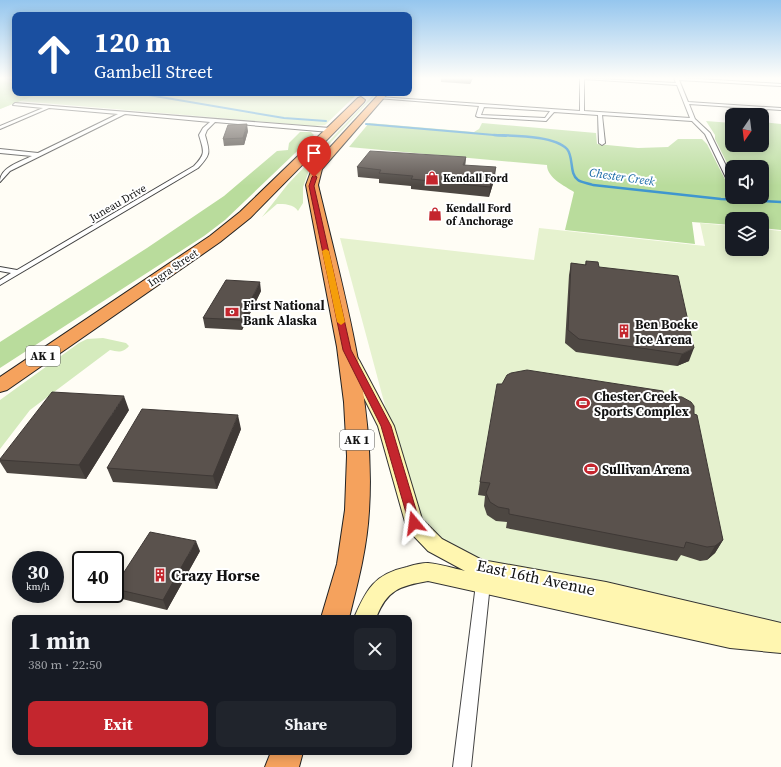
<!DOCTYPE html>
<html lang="en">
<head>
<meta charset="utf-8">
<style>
  :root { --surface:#171b24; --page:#20242c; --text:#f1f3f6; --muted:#9ea1a6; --accent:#c4262e }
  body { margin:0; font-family:"Source Serif 4",serif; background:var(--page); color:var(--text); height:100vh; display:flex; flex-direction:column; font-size:15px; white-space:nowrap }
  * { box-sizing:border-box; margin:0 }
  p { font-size:13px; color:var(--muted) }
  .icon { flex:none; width:22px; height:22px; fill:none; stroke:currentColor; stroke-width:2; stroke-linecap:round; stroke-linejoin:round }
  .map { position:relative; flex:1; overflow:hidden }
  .drawer { position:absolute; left:12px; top:615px; width:400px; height:140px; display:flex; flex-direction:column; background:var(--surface); border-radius:8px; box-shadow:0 2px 10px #0003 }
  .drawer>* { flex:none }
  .guide { position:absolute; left:12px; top:12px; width:400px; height:84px; border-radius:8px; box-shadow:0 2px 10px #0003; background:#1a4fa0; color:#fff; overflow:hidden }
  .needle { width:26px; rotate:194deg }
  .buttons { position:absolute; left:725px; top:108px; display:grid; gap:8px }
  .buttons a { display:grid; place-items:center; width:44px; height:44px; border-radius:8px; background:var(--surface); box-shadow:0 2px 10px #0003; font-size:20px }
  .speed { position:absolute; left:12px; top:551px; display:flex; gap:8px; font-size:20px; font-weight:700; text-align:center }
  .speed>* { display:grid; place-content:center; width:52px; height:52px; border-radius:50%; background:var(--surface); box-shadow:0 2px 10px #0003; line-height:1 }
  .speed small { font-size:10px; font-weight:400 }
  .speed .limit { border:2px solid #111; border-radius:6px; background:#fff; color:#111 }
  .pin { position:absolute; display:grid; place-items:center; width:34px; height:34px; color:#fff; margin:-41px -17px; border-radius:50% 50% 50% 0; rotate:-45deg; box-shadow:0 0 4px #0007 }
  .pin .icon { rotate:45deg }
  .me { position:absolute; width:44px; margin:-22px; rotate:344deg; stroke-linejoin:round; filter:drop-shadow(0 0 3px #0008) }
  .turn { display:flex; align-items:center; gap:14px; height:84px; padding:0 16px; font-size:18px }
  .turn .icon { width:52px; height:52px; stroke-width:2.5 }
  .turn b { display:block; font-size:28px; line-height:34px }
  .round { display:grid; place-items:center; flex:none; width:42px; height:42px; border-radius:8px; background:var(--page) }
  .headline { display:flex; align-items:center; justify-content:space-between; height:68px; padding:0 16px }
  h1 { font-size:24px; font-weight:700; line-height:30px }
  .action { display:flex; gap:8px; margin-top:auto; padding:8px 16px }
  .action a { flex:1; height:46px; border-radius:8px; background:var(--accent); color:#fff; font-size:16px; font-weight:700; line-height:46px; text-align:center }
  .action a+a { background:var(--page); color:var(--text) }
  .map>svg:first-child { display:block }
</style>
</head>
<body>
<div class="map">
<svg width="781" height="767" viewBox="0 0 781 767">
  <rect width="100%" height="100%" fill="#fffdf5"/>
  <path fill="#d5ebbd" d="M 0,78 L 15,78 L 15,93 L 355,93 L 351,98 L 353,98 L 325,125 L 314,126 L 19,101 L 0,109 Z
    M 375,93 L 377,93 L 320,154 L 311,165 L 303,187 L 303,203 L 298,211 C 294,204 284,204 277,204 L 262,217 L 288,184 Z
    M 103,338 L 126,343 L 129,346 C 123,353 118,352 110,350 L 30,410 L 0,449 L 0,400 L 79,343 L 87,339 Z"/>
  <path fill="#b9dc9c" d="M 0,80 L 15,83 L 15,93 L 41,93 L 0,109 Z
    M 296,93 L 358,93 L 353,98 Z
    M 706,121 L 732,123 L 732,145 L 762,145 L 762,122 L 781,124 L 781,230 L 762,228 L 762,219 L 732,219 L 732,225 L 692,222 L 695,244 L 565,230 L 574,192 C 565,186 547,178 547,165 L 349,147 L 369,123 L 474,132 L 479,129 L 482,123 L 596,133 L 597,144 L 638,148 L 668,147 L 678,139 L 702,139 L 707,144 L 732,193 L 732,197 L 762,197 L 762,167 L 732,167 L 732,173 L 715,139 L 715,135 Z
    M 300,132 L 311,132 L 314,135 L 225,220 L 204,236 L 0,368 L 0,342 L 147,248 L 224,196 L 277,151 L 288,150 L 289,143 Z"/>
  <path fill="#e6f2cf" d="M 700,223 L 732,226 L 732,249 L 762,249 L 762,229 L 781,231 L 781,623 L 423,547 L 340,238 L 534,260 L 539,228 L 705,246 Z"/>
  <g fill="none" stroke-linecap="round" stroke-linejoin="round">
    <path stroke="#3f96cf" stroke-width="2" d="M 6,78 L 15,81
      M 137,93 L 284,118 L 326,121
      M 366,124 L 506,136"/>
    <path stroke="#3f96cf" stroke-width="2.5" d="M 494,135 C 512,136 554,135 567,149 C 574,157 569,174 578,180 C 582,183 589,183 593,185 L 721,199 L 781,202"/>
    <g stroke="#444" stroke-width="2">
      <path id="street" d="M 580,78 L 676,83 L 674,78 L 684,78 L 781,84 L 781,86 L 679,80 L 688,102 L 781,108 L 781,110 L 689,104 L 695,119 L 710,133 L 732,178 L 732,186 L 729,184 L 705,134 L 692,121 L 602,115 L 605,143 L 602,145 L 599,143 L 598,115 L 554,112 L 546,121 L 478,117 L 476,116 L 479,106 L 377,98 L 379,97 L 580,111 ZM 584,79 L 677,85 L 690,118 L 584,111 ZM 484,107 L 550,111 L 545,118 L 481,115 Z
        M 15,103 L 330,128 L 333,130 L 330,132 L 215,122 L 207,130 L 205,135 C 210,153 211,154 198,168 L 0,285 L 0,280 L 11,273 L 0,271 L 0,267 L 17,270 L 194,166 C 206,153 204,152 199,135 L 203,128 L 210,122 L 125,114 L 10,171 L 0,182 C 0,167 20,162 32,156 L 0,153 L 0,149 L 38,153 L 118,114 L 49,108 L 0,129 L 0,126 L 43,108 L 13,105 Z
        M 483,578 L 488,580 L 490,584 L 471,767 L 453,767 L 476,584 L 478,580 Z"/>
    </g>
    <g stroke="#333" stroke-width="2">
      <path id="secondary" d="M 352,356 L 357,357 L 359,360 L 394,426 L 422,519 L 442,539 L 482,560 L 606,582 L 781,623 L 781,653 L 730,648 L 428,581 C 399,586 387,590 376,618 L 354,618 C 366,590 374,574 407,567 C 413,565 422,563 428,563 C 440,564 453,568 465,571 L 428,551 L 407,529 L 378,426 L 345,360 L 347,357 Z"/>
    </g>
    <g stroke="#222" stroke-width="2">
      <path id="highway" d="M 380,93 L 388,93 L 322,169 L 318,185 C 343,290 376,402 369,511 C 367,548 358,582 349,618 L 321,618 L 337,564 L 345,510 L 347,456 L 344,402 L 337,347 L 306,185 L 313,166 Z
        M 361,97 L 365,100 L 364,102 L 250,218 L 220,242 L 7,390 L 0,392 L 0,377 L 210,236 L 240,212 L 358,98 Z
        M 271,752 L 303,752 L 299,767 L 265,767 Z"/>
    </g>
    <use href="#street" fill="#fff" fill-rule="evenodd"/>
    <use href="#secondary" fill="#fff6b0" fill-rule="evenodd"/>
    <use href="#highway" fill="#f5a25d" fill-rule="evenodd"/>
  </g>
  <path fill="#4d4742" d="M 441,78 L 473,78 L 470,84 L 441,82 Z
    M 248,131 L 244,145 L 224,146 L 223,139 Z
    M 466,157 L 465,165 L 495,177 L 489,197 L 411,189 L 411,186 L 379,183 L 379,179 L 358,177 L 357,167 Z
    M 586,261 L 599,267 L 689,361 L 677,366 L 576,352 L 565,343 L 569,275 L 571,263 L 585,265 Z
    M 261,291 L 242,330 L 205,328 L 203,318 Z
    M 502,384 L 664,395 L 694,414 L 723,540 L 715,553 L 707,560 L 700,561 L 681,555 L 677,561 L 506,528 L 507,522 L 496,521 L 487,515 L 484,506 L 485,496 L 478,495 L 480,482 Z
    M 129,410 L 86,479 L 7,473 L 0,462 L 0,459 Z
    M 241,429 L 217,489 L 113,482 L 107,468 Z
    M 200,551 L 167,610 L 118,598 L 115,592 L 115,586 Z"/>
  <path fill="#3f3936" d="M 470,78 L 473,78 L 470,84 Z
    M 247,124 L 248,131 L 244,145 L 243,138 Z
    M 466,157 L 465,167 L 463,165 Z
    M 496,167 L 495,177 L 489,197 L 490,187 Z
    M 260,282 L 261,291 L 242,330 L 241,320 Z
    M 694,348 L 689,361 L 677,366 L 682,354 Z
    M 124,396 L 129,410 L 86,479 L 79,465 Z
    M 238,415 L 241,429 L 217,489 L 213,476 Z
    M 723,540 L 715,553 L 707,560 L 715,546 Z
    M 196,541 L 200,551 L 167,610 L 163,600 Z"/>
  <path fill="#5a524d" stroke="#3f3936" d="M 247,124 L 243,138 L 223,139 L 228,125 Z
    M 370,151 L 466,157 L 463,165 L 496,167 L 490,187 L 411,179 L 413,176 L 379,173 L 381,170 L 357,167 Z
    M 586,261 L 598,262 L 599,267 L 678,276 L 694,348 L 682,354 L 579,339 L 568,330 L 571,263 L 586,265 Z
    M 226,280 L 260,282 L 241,320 L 203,318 Z
    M 527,370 L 663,391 L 664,395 L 682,397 L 691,402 L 694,406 L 694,414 L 697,415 L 723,540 L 715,546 L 707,547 L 686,542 L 684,548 L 509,514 L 509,509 L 498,507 L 490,502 L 486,493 L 490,483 L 480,482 L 497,384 L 502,384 L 507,375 L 511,373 Z
    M 52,392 L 124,396 L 79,465 L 0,460 L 0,459 Z
    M 142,409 L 238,415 L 213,476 L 107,468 Z
    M 150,532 L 196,541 L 163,600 L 115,589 L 115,586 Z"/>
  <linearGradient id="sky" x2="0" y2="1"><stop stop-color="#95c6ee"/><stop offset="0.42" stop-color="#fffefa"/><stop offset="1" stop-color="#fffefa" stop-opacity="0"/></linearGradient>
  <rect width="781" height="186" fill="url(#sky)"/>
  <path fill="#c4262e" stroke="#7f191e" d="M 314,175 L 317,177 L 314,186 L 351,350 L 391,426 L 420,523 L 418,526 L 414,528 L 410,526 L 409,523 L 381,426 L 343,350 L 309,186 L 312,177 Z"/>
  <path fill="#f59e0b" d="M 326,249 L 329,251 L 345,322 L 341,325 L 337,322 L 322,251 Z"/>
  <defs>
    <g id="shop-bare" transform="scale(1.08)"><path d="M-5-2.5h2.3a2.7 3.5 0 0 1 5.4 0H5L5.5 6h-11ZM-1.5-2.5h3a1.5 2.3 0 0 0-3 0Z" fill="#c4262e" stroke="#fff" stroke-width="2.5" paint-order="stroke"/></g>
    <g id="bank-bare" transform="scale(1.08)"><path d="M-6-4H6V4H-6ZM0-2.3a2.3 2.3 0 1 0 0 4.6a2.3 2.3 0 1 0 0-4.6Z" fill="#c4262e" stroke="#fff" stroke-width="2.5" paint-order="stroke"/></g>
    <g id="building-bare" transform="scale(1.08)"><path d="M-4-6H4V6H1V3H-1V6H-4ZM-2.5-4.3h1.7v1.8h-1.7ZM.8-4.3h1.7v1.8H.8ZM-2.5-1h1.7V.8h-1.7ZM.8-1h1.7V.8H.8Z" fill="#c4262e" stroke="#fff" stroke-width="2.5" paint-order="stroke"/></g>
    <g id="stadium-bare" transform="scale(1.08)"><path d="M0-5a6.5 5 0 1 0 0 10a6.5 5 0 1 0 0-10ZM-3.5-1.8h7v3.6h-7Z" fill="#c4262e" stroke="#fff" stroke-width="2.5" paint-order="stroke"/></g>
  </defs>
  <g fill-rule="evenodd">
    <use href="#shop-bare" x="432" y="178"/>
    <use href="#shop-bare" x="435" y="214"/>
    <use href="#bank-bare" x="232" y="312"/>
    <use href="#building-bare" x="624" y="331"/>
    <use href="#stadium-bare" x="583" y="403"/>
    <use href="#stadium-bare" x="591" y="469"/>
    <use href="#building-bare" x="160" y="575"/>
  </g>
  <g text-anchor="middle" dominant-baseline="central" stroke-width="4" stroke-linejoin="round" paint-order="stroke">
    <g font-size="11" font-weight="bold" fill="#111" stroke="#fff" text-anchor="start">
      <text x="443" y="178">Kendall Ford</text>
      <text x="446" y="208">Kendall Ford<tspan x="446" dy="13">of Anchorage</tspan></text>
    </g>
    <g font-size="11" fill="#111" stroke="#fff">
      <text transform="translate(118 203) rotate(-30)">Juneau Drive</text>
      <text transform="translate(173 268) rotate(-34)">Ingra Street</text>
    </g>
    <g font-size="12" font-style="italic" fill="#1768a6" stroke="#fff">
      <text transform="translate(622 177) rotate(8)">Chester Creek</text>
    </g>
    <g fill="#fff" stroke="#585858" stroke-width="1">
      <rect x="26" y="346" width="34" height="20" rx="3"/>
      <rect x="340" y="430" width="34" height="20" rx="3"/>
    </g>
    <g font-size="12" font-weight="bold" fill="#111">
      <text x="43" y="356">AK 1</text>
      <text x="357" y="440">AK 1</text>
    </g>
    <g font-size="13" font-weight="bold" fill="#111" stroke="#fff" text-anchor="start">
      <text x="243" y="305">First National<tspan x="243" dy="15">Bank Alaska</tspan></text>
      <text x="635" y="324">Ben Boeke<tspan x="635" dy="15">Ice Arena</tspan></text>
      <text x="594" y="396">Chester Creek<tspan x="594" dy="15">Sports Complex</tspan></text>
      <text x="602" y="469">Sullivan Arena</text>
    </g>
    <g font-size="16" font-weight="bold" fill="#111" stroke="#fff" text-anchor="start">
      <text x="171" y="575">Crazy Horse</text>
    </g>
    <g font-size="16" fill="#111" stroke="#fff">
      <text transform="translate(536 577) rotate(12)">East 16th Avenue</text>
    </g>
  </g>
</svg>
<div class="buttons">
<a><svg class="needle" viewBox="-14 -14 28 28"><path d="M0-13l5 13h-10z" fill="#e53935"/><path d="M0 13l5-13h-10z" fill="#9ea1a6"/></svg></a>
<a><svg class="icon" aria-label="sound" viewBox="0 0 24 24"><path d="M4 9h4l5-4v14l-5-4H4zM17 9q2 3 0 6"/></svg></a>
<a><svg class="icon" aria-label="layers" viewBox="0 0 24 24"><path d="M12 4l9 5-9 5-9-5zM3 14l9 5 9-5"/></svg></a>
</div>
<div class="speed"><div>30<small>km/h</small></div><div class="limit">40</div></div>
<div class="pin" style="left:314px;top:177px;background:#d93025"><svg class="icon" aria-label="arrive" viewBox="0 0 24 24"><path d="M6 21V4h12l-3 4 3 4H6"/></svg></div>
<svg class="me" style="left:414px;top:523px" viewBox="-20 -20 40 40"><path d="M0-17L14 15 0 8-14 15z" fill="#c4262e" stroke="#fff" stroke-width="4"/></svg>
<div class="guide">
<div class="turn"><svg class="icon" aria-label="ahead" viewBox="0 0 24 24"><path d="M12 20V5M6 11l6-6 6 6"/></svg><div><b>120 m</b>Gambell Street</div></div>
</div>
<section class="drawer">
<div class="headline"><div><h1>1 min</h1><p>380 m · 22:50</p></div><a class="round"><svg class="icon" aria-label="close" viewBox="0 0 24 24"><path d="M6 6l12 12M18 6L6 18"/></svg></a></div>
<div class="action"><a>Exit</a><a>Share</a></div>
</section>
</div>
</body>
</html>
